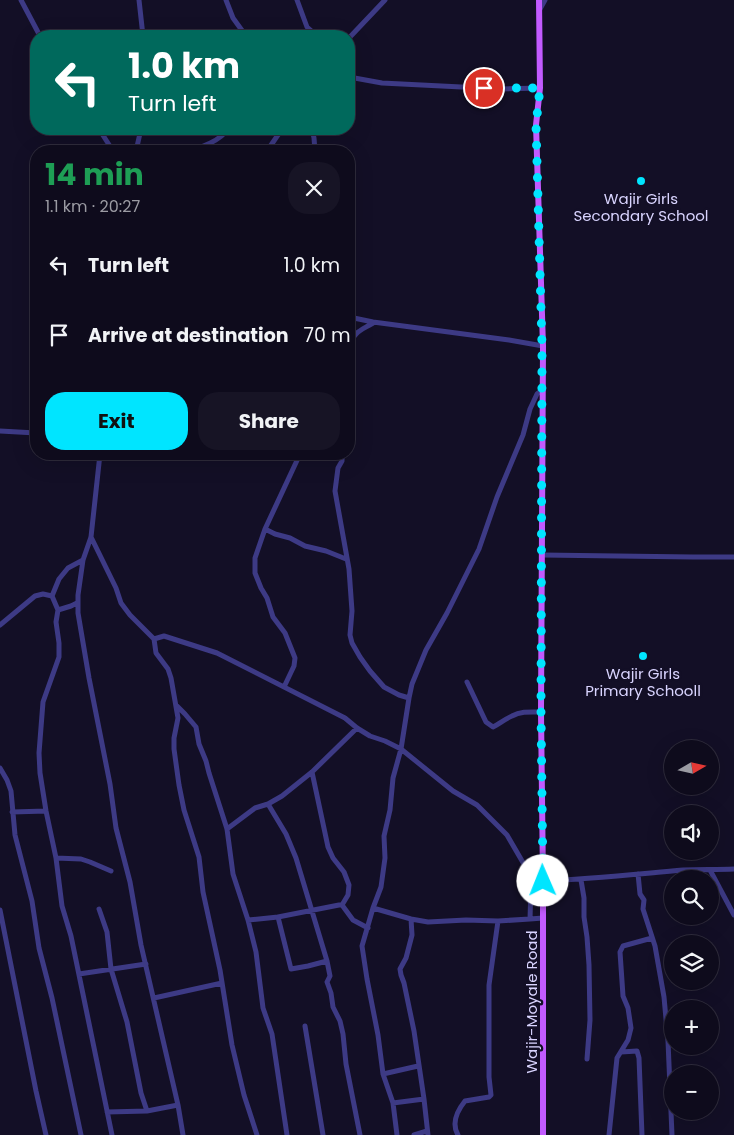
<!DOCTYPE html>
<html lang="en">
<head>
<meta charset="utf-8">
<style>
  :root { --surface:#0e0b1c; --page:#171425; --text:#f1f3f6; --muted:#9b9ba3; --line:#2e2b3b; --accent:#00e5ff }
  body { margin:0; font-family:Poppins,sans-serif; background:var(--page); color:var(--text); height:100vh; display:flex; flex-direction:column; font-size:19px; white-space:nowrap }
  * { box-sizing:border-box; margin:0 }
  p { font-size:16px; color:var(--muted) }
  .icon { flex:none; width:28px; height:28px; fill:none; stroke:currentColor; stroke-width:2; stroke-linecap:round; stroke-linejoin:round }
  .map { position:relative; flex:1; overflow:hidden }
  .panel { position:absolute; left:30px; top:145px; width:325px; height:315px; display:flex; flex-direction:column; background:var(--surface); border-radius:20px; box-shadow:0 5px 20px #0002,0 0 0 1px var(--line) }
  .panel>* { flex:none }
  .banner { position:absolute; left:30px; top:30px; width:325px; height:105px; border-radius:20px; box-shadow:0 5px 20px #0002,0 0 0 1px var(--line); background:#00695c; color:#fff; overflow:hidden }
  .needle { width:32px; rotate:81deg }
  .buttons { position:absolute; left:664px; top:740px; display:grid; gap:10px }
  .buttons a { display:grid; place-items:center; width:55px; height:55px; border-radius:50%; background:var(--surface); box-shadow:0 5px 20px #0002,0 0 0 1px var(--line); font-size:25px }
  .pin { position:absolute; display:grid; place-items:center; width:42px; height:42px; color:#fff; margin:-21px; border:2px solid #fff; border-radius:50%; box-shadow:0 1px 5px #0007 }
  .me { position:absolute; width:55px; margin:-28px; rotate:359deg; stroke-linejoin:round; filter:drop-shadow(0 0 4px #0008) }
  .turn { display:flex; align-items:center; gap:18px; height:105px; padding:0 15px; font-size:22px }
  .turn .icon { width:65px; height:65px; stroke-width:2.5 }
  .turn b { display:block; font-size:35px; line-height:42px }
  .round { display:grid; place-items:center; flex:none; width:52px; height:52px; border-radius:20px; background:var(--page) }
  .overview { display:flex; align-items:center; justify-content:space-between; height:85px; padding:0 15px }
  h1 { font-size:30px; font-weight:700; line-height:38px; color:#1e9e55 }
  .primary-button { display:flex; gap:10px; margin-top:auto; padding:10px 15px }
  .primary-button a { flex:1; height:58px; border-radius:20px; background:var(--accent); color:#111; font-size:20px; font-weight:700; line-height:58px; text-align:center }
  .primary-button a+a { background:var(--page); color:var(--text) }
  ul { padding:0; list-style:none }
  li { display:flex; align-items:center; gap:15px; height:70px; padding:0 15px }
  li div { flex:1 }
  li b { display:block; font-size:19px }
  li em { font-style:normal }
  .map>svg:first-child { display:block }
</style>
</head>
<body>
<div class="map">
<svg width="734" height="1135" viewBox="0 0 734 1135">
  <rect width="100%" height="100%" fill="#130f26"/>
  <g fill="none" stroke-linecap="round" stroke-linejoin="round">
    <path stroke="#3d3a85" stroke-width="5" d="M 21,0 L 40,36
      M 139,0 L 143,36
      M 226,0 L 233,18 L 246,36
      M 297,0 L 307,27 L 317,36
      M 540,9 L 545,0
      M 349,38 L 385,0
      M 349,77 L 382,83 L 501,89 L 540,88
      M 99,129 L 113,151
      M 312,129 L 314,138 L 315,151
      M 136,151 L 141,129
      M 189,151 C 201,148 221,140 228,129
      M 267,151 L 282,129
      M 349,317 L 373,322 L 509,340 L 543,346
      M 349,346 C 355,331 360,331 373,323
      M 0,431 L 36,433
      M 100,454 L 91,537 L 83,560 L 78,595 L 78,613 L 89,678 L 110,784 L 116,828 L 130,882 L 141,945 L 178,1105 L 183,1135
      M 342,454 L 342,461 L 338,468 L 335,491 L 349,569 L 352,611 L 350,635 L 352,643 L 360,657 L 370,671 L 384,687 L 399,695 L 409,698
      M 265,529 L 275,534 L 290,538 L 305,546 L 326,551 L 346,559
      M 91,537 L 116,588 L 121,603 L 130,615 L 154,639 L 156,653 L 168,669 L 171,678 L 178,718 L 174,738 L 174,749 L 179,785 L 184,810 L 199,857 L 203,892 L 220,970 L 232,1045 L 244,1095 L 257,1135
      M 542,555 L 693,557 L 734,557
      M 52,596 L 58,610
      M 77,603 L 71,606 L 58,610 L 56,622 L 59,643 L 59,657 L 43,702 L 39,753 L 40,773 L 46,811 L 56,858 L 62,906 L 71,936 L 112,1135
      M 0,625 L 35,596 L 43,594 L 52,596 L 59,579 L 68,568 L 83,560
      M 154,639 L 164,636 L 217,653 L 345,718 L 357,728 L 370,736 L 385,741 L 401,749 L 453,791 L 477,805 L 507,835 L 525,866 L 531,886 L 530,919 L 543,918
      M 467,682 L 486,722 L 493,727 C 499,724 505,719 512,716 C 521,711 531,712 541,712
      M 284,687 L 294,666 L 295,658 L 285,633 L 273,617 L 267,598 L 261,588 L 255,573 L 255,558 L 265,529 L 300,454
      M 177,706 L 185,714 L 196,727 L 199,744 L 206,761 L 209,773 L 227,829 L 233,874 L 248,920 L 256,952 L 263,1008 L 272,1034 L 287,1135
      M 0,768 L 7,780 L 11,791 L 15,835 L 32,901 L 39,948 L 52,998 L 81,1135
      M 312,772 L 328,847 L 333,858 L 344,872 L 349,885 L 348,895 L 342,905
      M 268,804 L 286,834 L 296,858 L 327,961 L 330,976 L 327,982 L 331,993 L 333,1007 L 340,1021 L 343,1034 L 346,1064 L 360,1135
      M 12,812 L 46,811
      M 227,829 L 255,808 L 268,804 L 282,796 L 312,772 L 357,728
      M 56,858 L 81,859 L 90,862 L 111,871
      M 710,870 L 734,915
      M 638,874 L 640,894 L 644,900 L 643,909 L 655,946 L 664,997 L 668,1041 L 672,1135
      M 581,880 L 584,898 L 584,917 L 587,937 L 589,965 L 590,1020 L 587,1059
      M 543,881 C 590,879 637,874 683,870 C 700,869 717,870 734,869
      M 373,908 L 411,919 L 428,922 L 466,920 L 498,921 L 530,919
      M 99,909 L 107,932 L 111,969 L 127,1022 L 141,1093 L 147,1111
      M 0,910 L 36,1091 L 46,1135
      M 278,917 L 291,969 L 308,966 L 327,961
      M 411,919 L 412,935 L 406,958 L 400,969 L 401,975 L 404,983 L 414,1031 L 424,1099 L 428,1135
      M 248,920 L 278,917 L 339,905 L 342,905 L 353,920 L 368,928
      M 79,974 L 146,964
      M 154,998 L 222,983
      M 305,1026 L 323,1135
      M 621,1052 L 637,1051 L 639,1058 L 642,1135
      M 383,1074 L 418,1066
      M 393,1103 L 424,1099
      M 107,1112 L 147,1111 L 178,1105
      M 397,1135 L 393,1103 L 383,1074 L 378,1035 L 367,979 L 362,946 L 373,908 L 381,887 L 385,858 L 384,836 L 390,810 L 393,778 L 401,749 L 409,698 L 412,684 L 426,650 L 447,613 L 479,549 L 497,497 L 523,435 L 530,409 L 537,394 L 542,390
      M 414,1135 L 427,1131
      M 458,1135 C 451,1123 457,1111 465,1101 L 489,1097 L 491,1095 L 489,1077 L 489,985 L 498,921
      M 609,1135 L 617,1058 L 628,1040 L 631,1028 L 628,1008 L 623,996 L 620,952 L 623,946 L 652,938"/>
    <path stroke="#c25bff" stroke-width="6" d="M 539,0 L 540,88 L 536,125 L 543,346 L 541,712 L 543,881 L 543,1135"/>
  </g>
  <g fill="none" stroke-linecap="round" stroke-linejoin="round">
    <path stroke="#00e5ff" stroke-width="9" stroke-dasharray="0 16.2" d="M 484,88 L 540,88 L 536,125 L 542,346 L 541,712 L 543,881"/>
  </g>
  <g fill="#00e5ff" stroke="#130f26" stroke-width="2">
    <circle cx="641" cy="181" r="5"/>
    <circle cx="643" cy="656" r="5"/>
  </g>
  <g text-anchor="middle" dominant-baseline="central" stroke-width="4.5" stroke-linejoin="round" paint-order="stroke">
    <g font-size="15" fill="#d9d4ff" stroke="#130f26">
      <text x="641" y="198">Wajir Girls<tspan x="641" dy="17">Secondary School</tspan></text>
      <text x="643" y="673">Wajir Girls<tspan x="643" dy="17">Primary Schooll</tspan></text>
    </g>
    <g font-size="15" fill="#d9d4ff" stroke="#130f26">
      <text transform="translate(531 1002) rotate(-90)">Wajir-Moyale Road</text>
    </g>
  </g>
</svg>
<div class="buttons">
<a><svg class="needle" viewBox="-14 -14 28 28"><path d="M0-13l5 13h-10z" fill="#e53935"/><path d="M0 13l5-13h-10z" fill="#9b9ba3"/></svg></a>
<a><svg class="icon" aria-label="sound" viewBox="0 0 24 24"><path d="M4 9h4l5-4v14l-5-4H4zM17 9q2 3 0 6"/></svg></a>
<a><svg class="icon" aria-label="search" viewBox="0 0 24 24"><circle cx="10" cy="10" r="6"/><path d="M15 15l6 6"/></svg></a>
<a><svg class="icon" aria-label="layers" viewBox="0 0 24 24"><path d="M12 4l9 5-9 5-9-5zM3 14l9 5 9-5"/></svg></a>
<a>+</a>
<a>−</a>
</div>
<div class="pin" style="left:484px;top:88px;background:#d93025"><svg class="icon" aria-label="arrive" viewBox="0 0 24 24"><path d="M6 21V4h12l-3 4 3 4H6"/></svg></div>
<svg class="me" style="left:543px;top:881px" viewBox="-20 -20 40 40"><circle r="19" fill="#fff"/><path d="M0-13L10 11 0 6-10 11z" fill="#00e5ff"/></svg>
<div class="banner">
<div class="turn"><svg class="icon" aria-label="left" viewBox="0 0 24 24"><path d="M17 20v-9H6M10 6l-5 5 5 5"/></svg><div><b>1.0 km</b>Turn left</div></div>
</div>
<section class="panel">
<div class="overview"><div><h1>14 min</h1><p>1.1 km · 20:27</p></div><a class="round"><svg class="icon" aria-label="close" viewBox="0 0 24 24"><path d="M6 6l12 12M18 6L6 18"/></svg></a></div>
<ul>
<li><svg class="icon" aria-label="left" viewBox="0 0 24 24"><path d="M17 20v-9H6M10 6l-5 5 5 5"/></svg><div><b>Turn left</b></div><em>1.0 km</em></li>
<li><svg class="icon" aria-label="arrive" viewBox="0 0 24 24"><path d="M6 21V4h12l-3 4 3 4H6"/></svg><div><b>Arrive at destination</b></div><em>70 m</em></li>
</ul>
<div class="primary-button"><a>Exit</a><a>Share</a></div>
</section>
</div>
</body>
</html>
